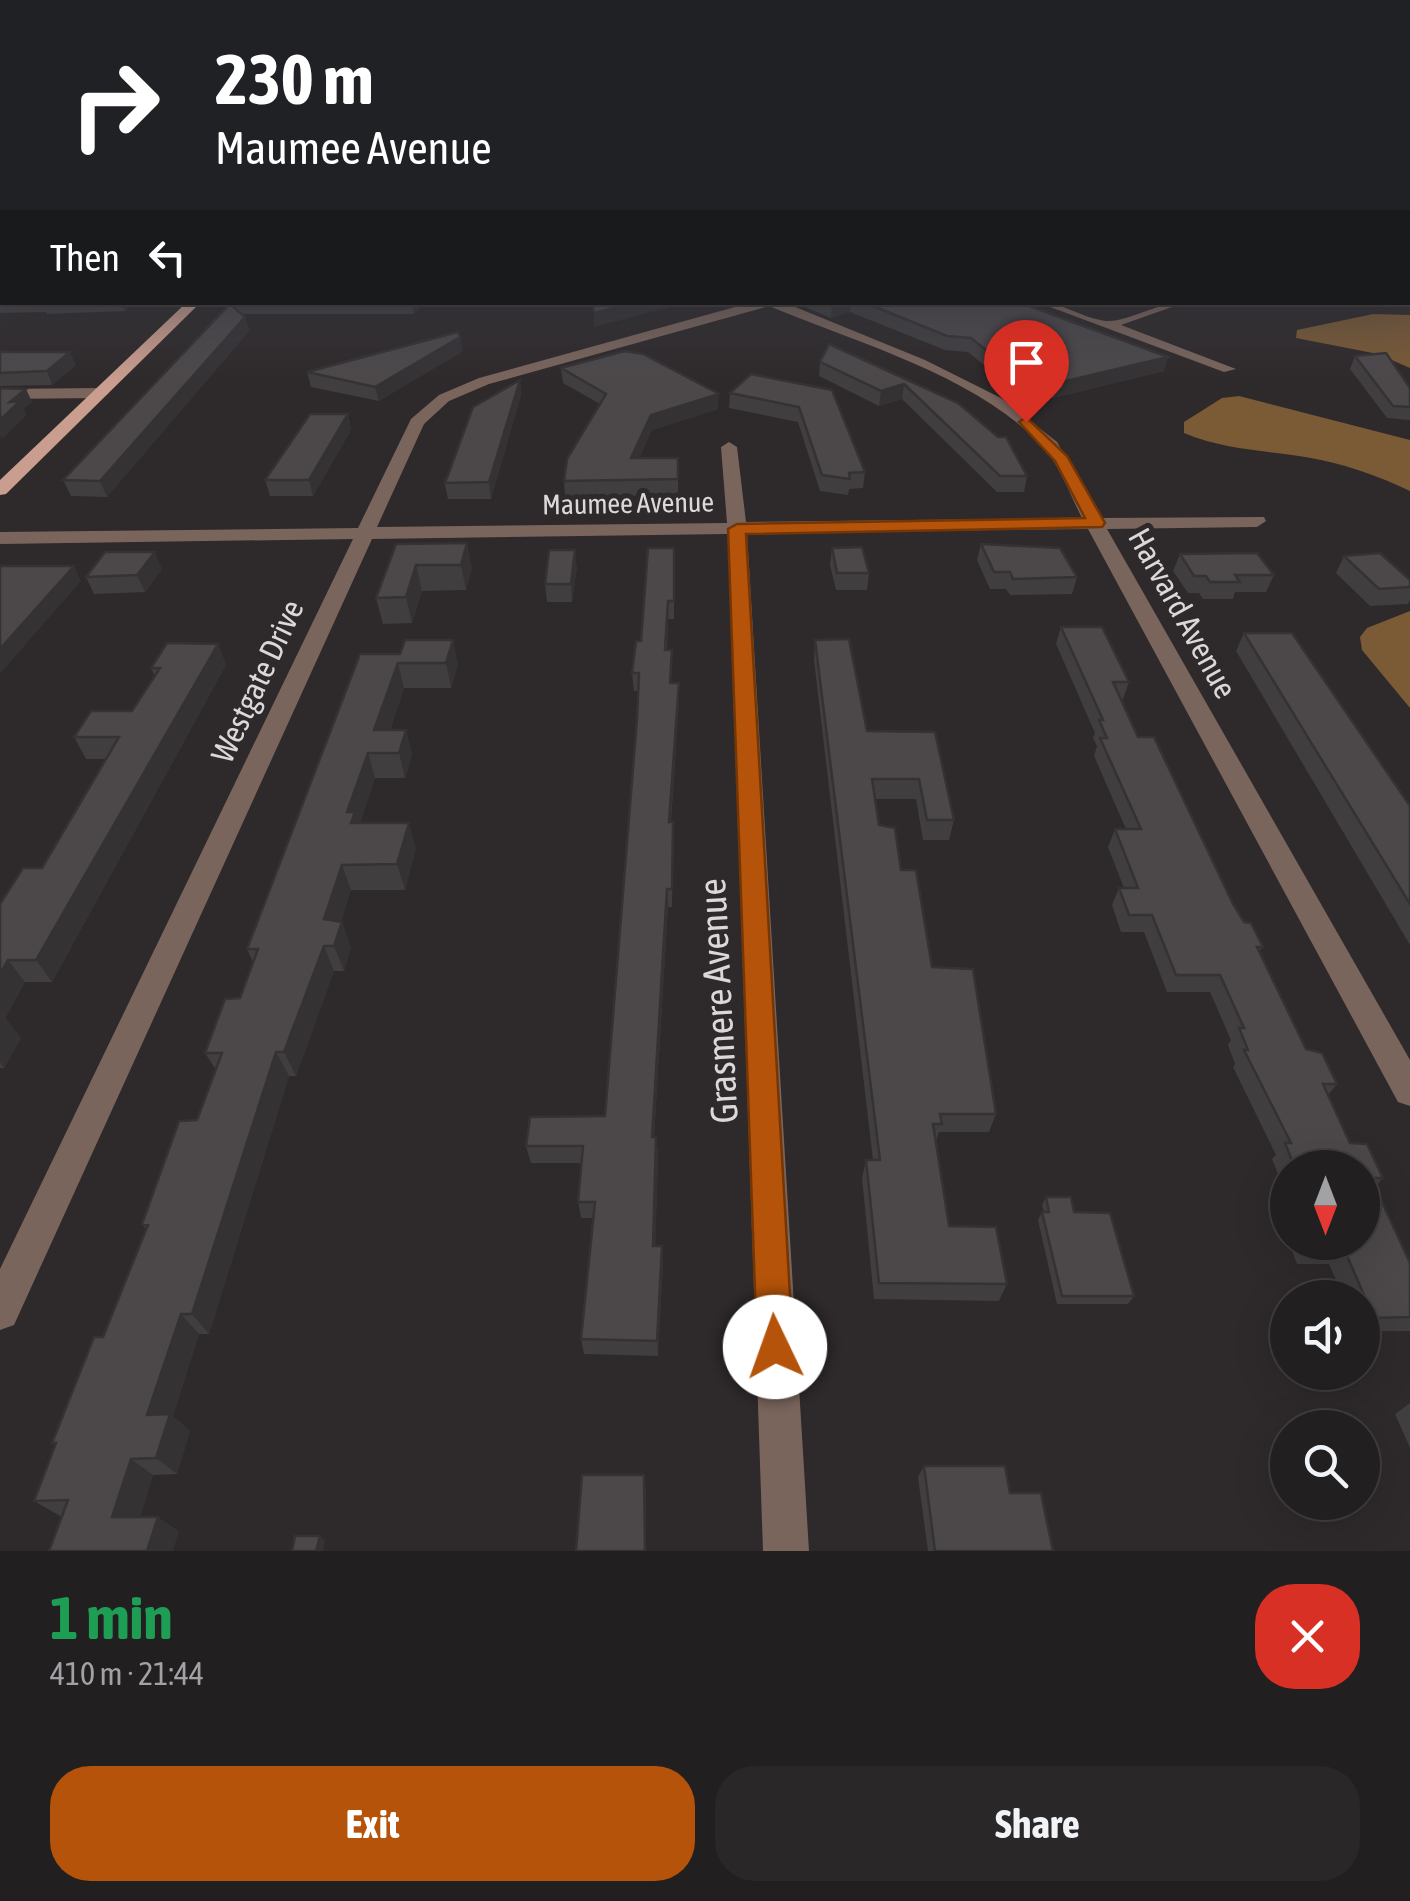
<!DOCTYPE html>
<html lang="en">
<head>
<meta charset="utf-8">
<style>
  :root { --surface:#221f20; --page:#2a2729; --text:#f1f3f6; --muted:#a2a2a5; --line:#3f3d3e; --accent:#b45309 }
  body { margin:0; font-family:"Asap Condensed",sans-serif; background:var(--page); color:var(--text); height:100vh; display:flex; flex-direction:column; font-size:38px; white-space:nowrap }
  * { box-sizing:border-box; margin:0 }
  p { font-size:32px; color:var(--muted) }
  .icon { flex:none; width:55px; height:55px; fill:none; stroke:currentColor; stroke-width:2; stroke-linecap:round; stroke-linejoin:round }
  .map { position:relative; height:1551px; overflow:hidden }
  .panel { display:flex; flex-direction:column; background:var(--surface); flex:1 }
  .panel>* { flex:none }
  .top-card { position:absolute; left:0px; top:0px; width:1410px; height:305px; box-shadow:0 10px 40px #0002,0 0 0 2px var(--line); background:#202124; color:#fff; overflow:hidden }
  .needle { width:65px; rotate:180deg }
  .controls { position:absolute; left:1270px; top:1150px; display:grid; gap:20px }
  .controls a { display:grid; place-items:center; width:110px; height:110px; border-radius:50%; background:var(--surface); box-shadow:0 10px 40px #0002,0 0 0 2px var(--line); font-size:50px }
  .pin { position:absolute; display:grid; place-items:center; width:85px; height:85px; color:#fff; margin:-102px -42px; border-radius:50% 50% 50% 0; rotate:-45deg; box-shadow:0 0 10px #0007 }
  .pin .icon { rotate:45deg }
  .me { position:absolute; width:110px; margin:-55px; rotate:357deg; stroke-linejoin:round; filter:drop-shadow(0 0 8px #0008) }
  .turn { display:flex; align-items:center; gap:35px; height:210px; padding:0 50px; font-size:45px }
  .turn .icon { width:130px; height:130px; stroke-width:2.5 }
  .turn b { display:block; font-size:70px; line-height:85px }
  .then { display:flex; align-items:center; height:95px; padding:0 50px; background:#0003; gap:20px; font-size:38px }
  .round { display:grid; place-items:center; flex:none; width:105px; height:105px; border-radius:40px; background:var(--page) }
  .headline { display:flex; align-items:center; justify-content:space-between; height:170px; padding:0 50px }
  h1 { font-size:60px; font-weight:700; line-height:75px; color:#1e9e55 }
  .primary-button { display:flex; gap:20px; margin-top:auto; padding:20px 50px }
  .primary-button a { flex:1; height:115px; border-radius:40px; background:var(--accent); color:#fff; font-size:40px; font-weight:700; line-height:115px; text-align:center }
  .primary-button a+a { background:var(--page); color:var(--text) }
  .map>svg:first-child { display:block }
</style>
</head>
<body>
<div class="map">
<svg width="1410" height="1551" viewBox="0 0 1410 1551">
  <rect width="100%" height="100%" fill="#2e292a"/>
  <path fill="#7b5a36" d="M 1373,314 L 1410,315 L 1410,368 L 1378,354 L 1296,338 L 1297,330 Z
    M 1239,396 L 1410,440 L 1410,491 C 1381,477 1353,467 1321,460 C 1274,450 1229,452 1184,433 L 1184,422 L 1222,398 Z
    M 1410,611 L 1410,708 L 1362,650 L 1360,637 L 1367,628 Z"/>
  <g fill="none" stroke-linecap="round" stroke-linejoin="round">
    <path fill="#7a655d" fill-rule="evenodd" d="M 753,302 L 783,302 L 925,360 L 1001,398 L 1057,442 L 1101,518 L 1264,517 L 1266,521 L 1257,527 L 1107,529 L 1410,1060 L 1410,1106 L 1398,1102 L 1088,529 L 747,533 L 809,1551 L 763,1551 L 728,534 L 372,539 L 14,1325 L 0,1330 L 0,1269 L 353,539 L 0,544 L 0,532 L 358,528 L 411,419 L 439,395 L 479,378 ZM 769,306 C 855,342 977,376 1041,445 C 1059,463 1070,495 1082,518 L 746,522 L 737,447 L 729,442 L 721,447 L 727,523 L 377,527 L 424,424 L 449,401 L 489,384 Z
      M 1037,302 C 1063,302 1083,319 1107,321 C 1128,322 1158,302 1186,302 L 1121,325 L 1236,369 L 1224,372 Z
      M 0,389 L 101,388 L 109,393 L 101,398 L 0,399 Z"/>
    <path fill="#ca9e8e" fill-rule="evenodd" d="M 187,302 L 201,302 L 6,494 L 0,495 L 0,480 Z"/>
  </g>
  <path fill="#413e40" d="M 0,249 L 2,249 L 2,302 L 134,302 L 125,311 L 47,314 L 46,312 L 0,313 Z
    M 232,302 L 573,302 L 420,307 L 414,314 L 241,314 L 245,317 L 249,331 L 107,497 L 71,496 L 63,480 L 233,307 Z
    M 804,302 L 1019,302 L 1164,371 L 1053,398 L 999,369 L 990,370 L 968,352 L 945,350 L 850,312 L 831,318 L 805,307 Z
    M 829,344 L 958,403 L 1027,476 L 1024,492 L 997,492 L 902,399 L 879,406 L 819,376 L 820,362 Z
    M 463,351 L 379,401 L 311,387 L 307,372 Z
    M 0,352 L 76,365 L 52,385 L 0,386 Z
    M 1355,356 L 1410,388 L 1410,420 L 1387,418 L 1350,369 Z
    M 561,368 L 718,409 L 652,430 L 639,458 L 678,458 L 678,495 L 565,497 L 564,481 L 600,404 L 563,383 Z
    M 520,380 L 521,395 L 491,499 L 448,499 L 444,480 Z
    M 832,390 L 865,472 L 863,488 L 849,489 L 848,495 L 820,491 L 798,422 L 729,408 L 730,393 Z
    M 348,414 L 351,430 L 313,496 L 270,496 L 265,480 Z
    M 396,544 L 472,568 L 466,590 L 422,591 L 412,623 L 383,624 L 376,598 Z
    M 981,544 L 1077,577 L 1072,594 L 1010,595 L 1006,589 L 990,589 L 977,560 Z
    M 674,548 L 674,619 L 668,619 L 667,650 L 672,650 L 671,683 L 679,683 L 679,701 L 671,822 L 673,822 L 673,840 L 672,907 L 668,907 L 654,1137 L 656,1137 L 658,1154 L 655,1246 L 663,1262 L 658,1356 L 584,1354 L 581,1339 L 593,1218 L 581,1218 L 578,1202 L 582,1163 L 531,1163 L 526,1146 L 605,1116 L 637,719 L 638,691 L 634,691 L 632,673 L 641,641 Z
    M 832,548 L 869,573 L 867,590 L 836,590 L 830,565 Z
    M 1180,554 L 1274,575 L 1266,592 L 1235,592 L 1233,599 L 1203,599 L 1199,593 L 1188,593 L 1173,571 Z
    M 1344,556 L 1410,580 L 1410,600 L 1408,604 L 1370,606 L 1336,573 Z
    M 577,567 L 572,602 L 547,602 L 545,584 Z
    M 162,569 L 145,592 L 94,594 L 86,577 Z
    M 1061,627 L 1129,682 L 1123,699 L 1120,699 L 1138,737 L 1244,922 L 1263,947 L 1259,952 L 1306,1049 L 1337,1084 L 1328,1095 L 1350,1143 L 1383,1178 L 1375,1187 L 1410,1263 L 1410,1331 L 1362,1331 L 1362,1298 L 1344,1298 L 1329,1264 L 1297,1264 L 1289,1242 L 1362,1242 L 1362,1168 L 1288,1168 L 1288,1186 L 1283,1186 L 1272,1159 L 1276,1155 L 1233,1067 L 1235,1064 L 1228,1045 L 1231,1040 L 1210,992 L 1167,992 L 1144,932 L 1121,932 L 1112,905 L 1119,888 L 1124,888 L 1108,847 L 1115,829 L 1126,829 L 1094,756 L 1097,746 L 1093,738 L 1095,733 L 1056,644 Z
    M 1244,633 L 1410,806 L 1410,945 L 1236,651 Z
    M 815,640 L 867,731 L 935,732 L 954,820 L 949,840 L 923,840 L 916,799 L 875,799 L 879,825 L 901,870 L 932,967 L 996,1114 L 989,1132 L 939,1132 L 936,1141 L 949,1226 L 1007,1284 L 999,1301 L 874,1299 L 862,1178 L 866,1160 L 873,1160 L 814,660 Z
    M 218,644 L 226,665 L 52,982 L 25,982 L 5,1018 L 21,1038 L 4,1068 L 0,1068 L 0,904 L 42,868 L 106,759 L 86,759 L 74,737 L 132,711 L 155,676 L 151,668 Z
    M 360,654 L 458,664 L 451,688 L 404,688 L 390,730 L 406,730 L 412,755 L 405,778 L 375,778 L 360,823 L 416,848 L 405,890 L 351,890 L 341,921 L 351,947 L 344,971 L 334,971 L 296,1076 L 289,1076 L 209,1334 L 199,1334 L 173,1416 L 190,1431 L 177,1474 L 153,1475 L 140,1517 L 179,1531 L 60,1516 L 34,1501 L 55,1445 L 52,1443 L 103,1337 L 146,1229 L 142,1224 L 197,1120 L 216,1070 L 205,1053 L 240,998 L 253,962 L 247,949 Z
    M 1046,1197 L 1074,1212 L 1134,1296 L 1128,1304 L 1057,1304 L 1038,1220 L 1042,1212 L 1044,1212 L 1042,1205 Z
    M 1410,1403 L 1410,1448 L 1395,1414 Z
    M 924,1466 L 1010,1493 L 1053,1551 L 928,1551 L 918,1477 Z"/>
  <path fill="#353234" d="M 121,302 L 134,302 L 125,311 Z
    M 411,302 L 419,302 L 420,307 L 414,314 Z
    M 636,302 L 690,302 L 594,327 L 594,313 Z
    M 837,302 L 851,302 L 850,312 L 831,318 L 832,304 Z
    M 245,317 L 249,331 L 107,497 L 100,481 Z
    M 460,337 L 463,351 L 379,401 L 375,387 Z
    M 70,352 L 76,365 L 52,385 L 47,371 Z
    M 1168,357 L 1164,371 L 1053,398 L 1057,383 Z
    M 520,380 L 521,395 L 491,499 L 489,482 Z
    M 904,384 L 902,399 L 879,406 L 881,391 Z
    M 26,389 L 32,402 L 24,409 L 27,415 L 2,439 L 0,435 L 0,420 L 10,402 Z
    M 719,394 L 718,409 L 652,430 L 632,474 L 631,458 L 651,415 Z
    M 348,414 L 351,430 L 313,496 L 309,480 Z
    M 467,543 L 472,568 L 466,590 L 461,565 Z
    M 575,550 L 577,567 L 572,602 L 571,584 Z
    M 155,552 L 162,569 L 145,592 L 137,575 Z
    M 416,565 L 422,591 L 412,623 L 406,597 Z
    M 74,566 L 81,581 L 0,674 L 0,649 Z
    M 453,640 L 458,664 L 451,688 L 446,663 Z
    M 218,644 L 226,665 L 52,982 L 36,960 Z
    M 398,663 L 404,688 L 381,755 L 374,730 Z
    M 679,683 L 679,701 L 669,840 L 669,822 Z
    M 406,730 L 412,755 L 405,778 L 399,753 Z
    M 368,753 L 375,778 L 359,826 L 359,848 L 347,812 Z
    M 409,823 L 416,848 L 405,890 L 397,864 Z
    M 342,865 L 351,890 L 334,944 L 324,919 Z
    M 667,889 L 668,907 L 653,1154 L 652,1137 Z
    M 342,922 L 351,947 L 344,971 L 334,946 Z
    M 324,946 L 334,971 L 296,1076 L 284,1052 Z
    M 8,960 L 25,982 L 5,1018 L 21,1038 L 4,1068 L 0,1063 L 0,974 Z
    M 276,1052 L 289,1076 L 209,1334 L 192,1314 Z
    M 656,1137 L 658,1154 L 655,1262 L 653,1246 Z
    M 662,1246 L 663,1262 L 658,1356 L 657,1341 Z
    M 181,1314 L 199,1334 L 173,1416 L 190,1431 L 177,1474 L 156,1458 L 147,1415 Z
    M 131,1459 L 153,1475 L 136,1531 L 112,1517 Z
    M 644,1475 L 646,1486 L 646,1551 L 645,1551 Z
    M 158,1517 L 179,1531 L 173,1551 L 147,1551 Z
    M 320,1536 L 325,1541 L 323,1551 L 316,1551 Z"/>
  <path fill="#4c484a" stroke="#353234" stroke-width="2.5" d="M 0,166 L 2,166 L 2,190 L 0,190 Z
    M 0,249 L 2,249 L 2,299 L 0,299 Z
    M 592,302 L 636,302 L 594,313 Z
    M 863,302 L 1018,302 L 1168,357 L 1057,383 L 1002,355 L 992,355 L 971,338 L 947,336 Z
    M 230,304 L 245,317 L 100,481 L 63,480 Z
    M 458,332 L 460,337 L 375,387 L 307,372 Z
    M 829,344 L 958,403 L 998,437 L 1006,437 L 1027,476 L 1000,476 L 904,384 L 881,391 L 820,362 Z
    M 625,351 L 643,354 L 719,394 L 651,415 L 631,458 L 678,458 L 678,479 L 564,481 L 567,459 L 606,394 L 561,368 Z
    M 0,352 L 70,352 L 47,371 L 0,373 Z
    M 1386,353 L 1410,388 L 1410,407 L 1393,406 L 1355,356 Z
    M 751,374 L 832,390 L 865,472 L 849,473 L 850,479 L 822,475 L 799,407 L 730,393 Z
    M 520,380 L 489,482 L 445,483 L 473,407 Z
    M 0,388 L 26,389 L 10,402 L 20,401 L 0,420 Z
    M 310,414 L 348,414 L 309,480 L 265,480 Z
    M 467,543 L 461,565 L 416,565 L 406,597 L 376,598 L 396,544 Z
    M 981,544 L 1060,548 L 1077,577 L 1013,579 L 1010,572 L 994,572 Z
    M 862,547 L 869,573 L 837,573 L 832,548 Z
    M 648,548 L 674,548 L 674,601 L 668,601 L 665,650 L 672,650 L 670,683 L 679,683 L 669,822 L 673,822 L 672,889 L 667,889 L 652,1137 L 656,1137 L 653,1246 L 662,1246 L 657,1341 L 581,1339 L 595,1202 L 578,1202 L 583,1146 L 526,1146 L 530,1117 L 605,1116 L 637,719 L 639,673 L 632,673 L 636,641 L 641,641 Z
    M 549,550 L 575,550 L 571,584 L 545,584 Z
    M 105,552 L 155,552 L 137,575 L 86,577 Z
    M 1257,553 L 1274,575 L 1235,575 L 1240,582 L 1210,582 L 1206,576 L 1194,576 L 1180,554 Z
    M 1380,553 L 1410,580 L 1410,587 L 1379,589 L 1344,556 Z
    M 0,566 L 74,566 L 0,649 Z
    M 1061,627 L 1102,627 L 1129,682 L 1113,682 L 1138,737 L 1154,737 L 1233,904 L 1244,922 L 1251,923 L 1263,947 L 1257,947 L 1306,1049 L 1322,1053 L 1337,1084 L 1323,1084 L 1350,1143 L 1367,1144 L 1383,1178 L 1371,1178 L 1410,1263 L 1410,1317 L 1374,1318 L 1344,1249 L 1311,1249 L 1309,1242 L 1362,1242 L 1362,1168 L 1295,1168 L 1285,1143 L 1291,1143 L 1244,1050 L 1248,1050 L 1239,1028 L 1244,1028 L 1220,975 L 1176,975 L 1152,915 L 1129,915 L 1119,888 L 1138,888 L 1115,829 L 1141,829 L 1100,738 L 1107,738 L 1099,720 L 1103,720 Z
    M 1244,633 L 1292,633 L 1410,806 L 1410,904 Z
    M 849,639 L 867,731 L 935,732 L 954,820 L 927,820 L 919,779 L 872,779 L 879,825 L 895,828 L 901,870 L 916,870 L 932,967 L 973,969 L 996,1114 L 940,1114 L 942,1124 L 933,1124 L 949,1226 L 996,1227 L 1007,1284 L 879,1283 L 866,1160 L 880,1160 L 815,640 Z
    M 405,640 L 453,640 L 446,663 L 398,663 L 374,730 L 406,730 L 399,753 L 368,753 L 347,812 L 355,812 L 351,823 L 409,823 L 397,864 L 342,865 L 324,919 L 342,922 L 334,946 L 324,946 L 284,1052 L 276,1052 L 192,1314 L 181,1314 L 147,1415 L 170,1414 L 156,1458 L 131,1459 L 112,1517 L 158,1517 L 147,1551 L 49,1551 L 68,1500 L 34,1501 L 56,1443 L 52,1443 L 94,1337 L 103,1337 L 148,1225 L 142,1224 L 179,1121 L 197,1120 L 222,1053 L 205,1053 L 225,999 L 240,998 L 258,949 L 247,949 L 360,654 L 400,654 Z
    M 167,643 L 218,644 L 36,960 L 8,960 L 0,974 L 0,904 L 23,868 L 42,868 L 119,737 L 74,737 L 91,711 L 132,711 L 160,668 L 151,668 Z
    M 1046,1197 L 1071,1197 L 1074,1212 L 1110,1213 L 1134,1296 L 1062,1296 L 1042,1212 L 1049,1212 Z
    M 924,1466 L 1005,1466 L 1010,1493 L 1041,1493 L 1053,1551 L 935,1551 Z
    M 582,1475 L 644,1475 L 645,1551 L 576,1551 Z
    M 295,1536 L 320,1536 L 316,1551 L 292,1551 Z"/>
  <linearGradient id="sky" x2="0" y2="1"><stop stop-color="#191717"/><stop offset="0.43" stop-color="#464955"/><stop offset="1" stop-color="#464955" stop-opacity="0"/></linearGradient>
  <rect width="1410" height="383" fill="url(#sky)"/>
  <path fill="#b45309" stroke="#753606" stroke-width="2.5" d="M 1026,417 L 1067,456 L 1105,523 L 1102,527 L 746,534 L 793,1347 L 788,1360 L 775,1365 L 762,1360 L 757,1347 L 728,529 L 737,524 L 1085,518 L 1055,461 L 1019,422 Z"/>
  <g text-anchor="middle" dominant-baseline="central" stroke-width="10" stroke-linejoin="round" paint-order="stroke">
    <g font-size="28" fill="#dad8d8" stroke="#2e292a">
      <text transform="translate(628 503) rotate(-1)">Maumee Avenue</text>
    </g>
    <g font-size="32" fill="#dad8d8" stroke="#2e292a">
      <text transform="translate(1183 613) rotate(61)">Harvard Avenue</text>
      <text transform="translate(257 681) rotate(-65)">Westgate Drive</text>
    </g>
    <g font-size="38" fill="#dad8d8" stroke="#2e292a">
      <text transform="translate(718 1001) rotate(-93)">Grasmere Avenue</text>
    </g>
  </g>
</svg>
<div class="controls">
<a><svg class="needle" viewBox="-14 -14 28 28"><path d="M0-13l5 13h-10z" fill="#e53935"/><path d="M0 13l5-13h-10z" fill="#a2a2a5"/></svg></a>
<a><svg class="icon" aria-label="sound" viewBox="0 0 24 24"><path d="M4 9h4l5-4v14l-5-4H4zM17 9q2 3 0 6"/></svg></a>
<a><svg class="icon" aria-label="search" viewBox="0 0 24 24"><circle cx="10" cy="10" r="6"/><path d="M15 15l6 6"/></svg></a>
</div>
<div class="pin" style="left:1026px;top:422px;background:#d93025"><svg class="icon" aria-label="arrive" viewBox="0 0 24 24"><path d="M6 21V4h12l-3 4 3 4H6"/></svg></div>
<svg class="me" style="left:775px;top:1347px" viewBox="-20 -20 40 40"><circle r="19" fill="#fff"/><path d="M0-13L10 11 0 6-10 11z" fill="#b45309"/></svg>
<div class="top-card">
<div class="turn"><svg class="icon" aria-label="right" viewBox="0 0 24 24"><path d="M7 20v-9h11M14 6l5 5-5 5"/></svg><div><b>230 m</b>Maumee Avenue</div></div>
<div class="then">Then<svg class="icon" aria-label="left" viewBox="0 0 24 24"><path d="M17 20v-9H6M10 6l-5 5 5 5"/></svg></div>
</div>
</div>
<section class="panel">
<div class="headline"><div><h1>1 min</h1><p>410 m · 21:44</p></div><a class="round" style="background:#d93025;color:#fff"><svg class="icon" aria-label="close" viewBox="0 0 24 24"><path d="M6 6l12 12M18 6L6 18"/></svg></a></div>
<div class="primary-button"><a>Exit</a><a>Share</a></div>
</section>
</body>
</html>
